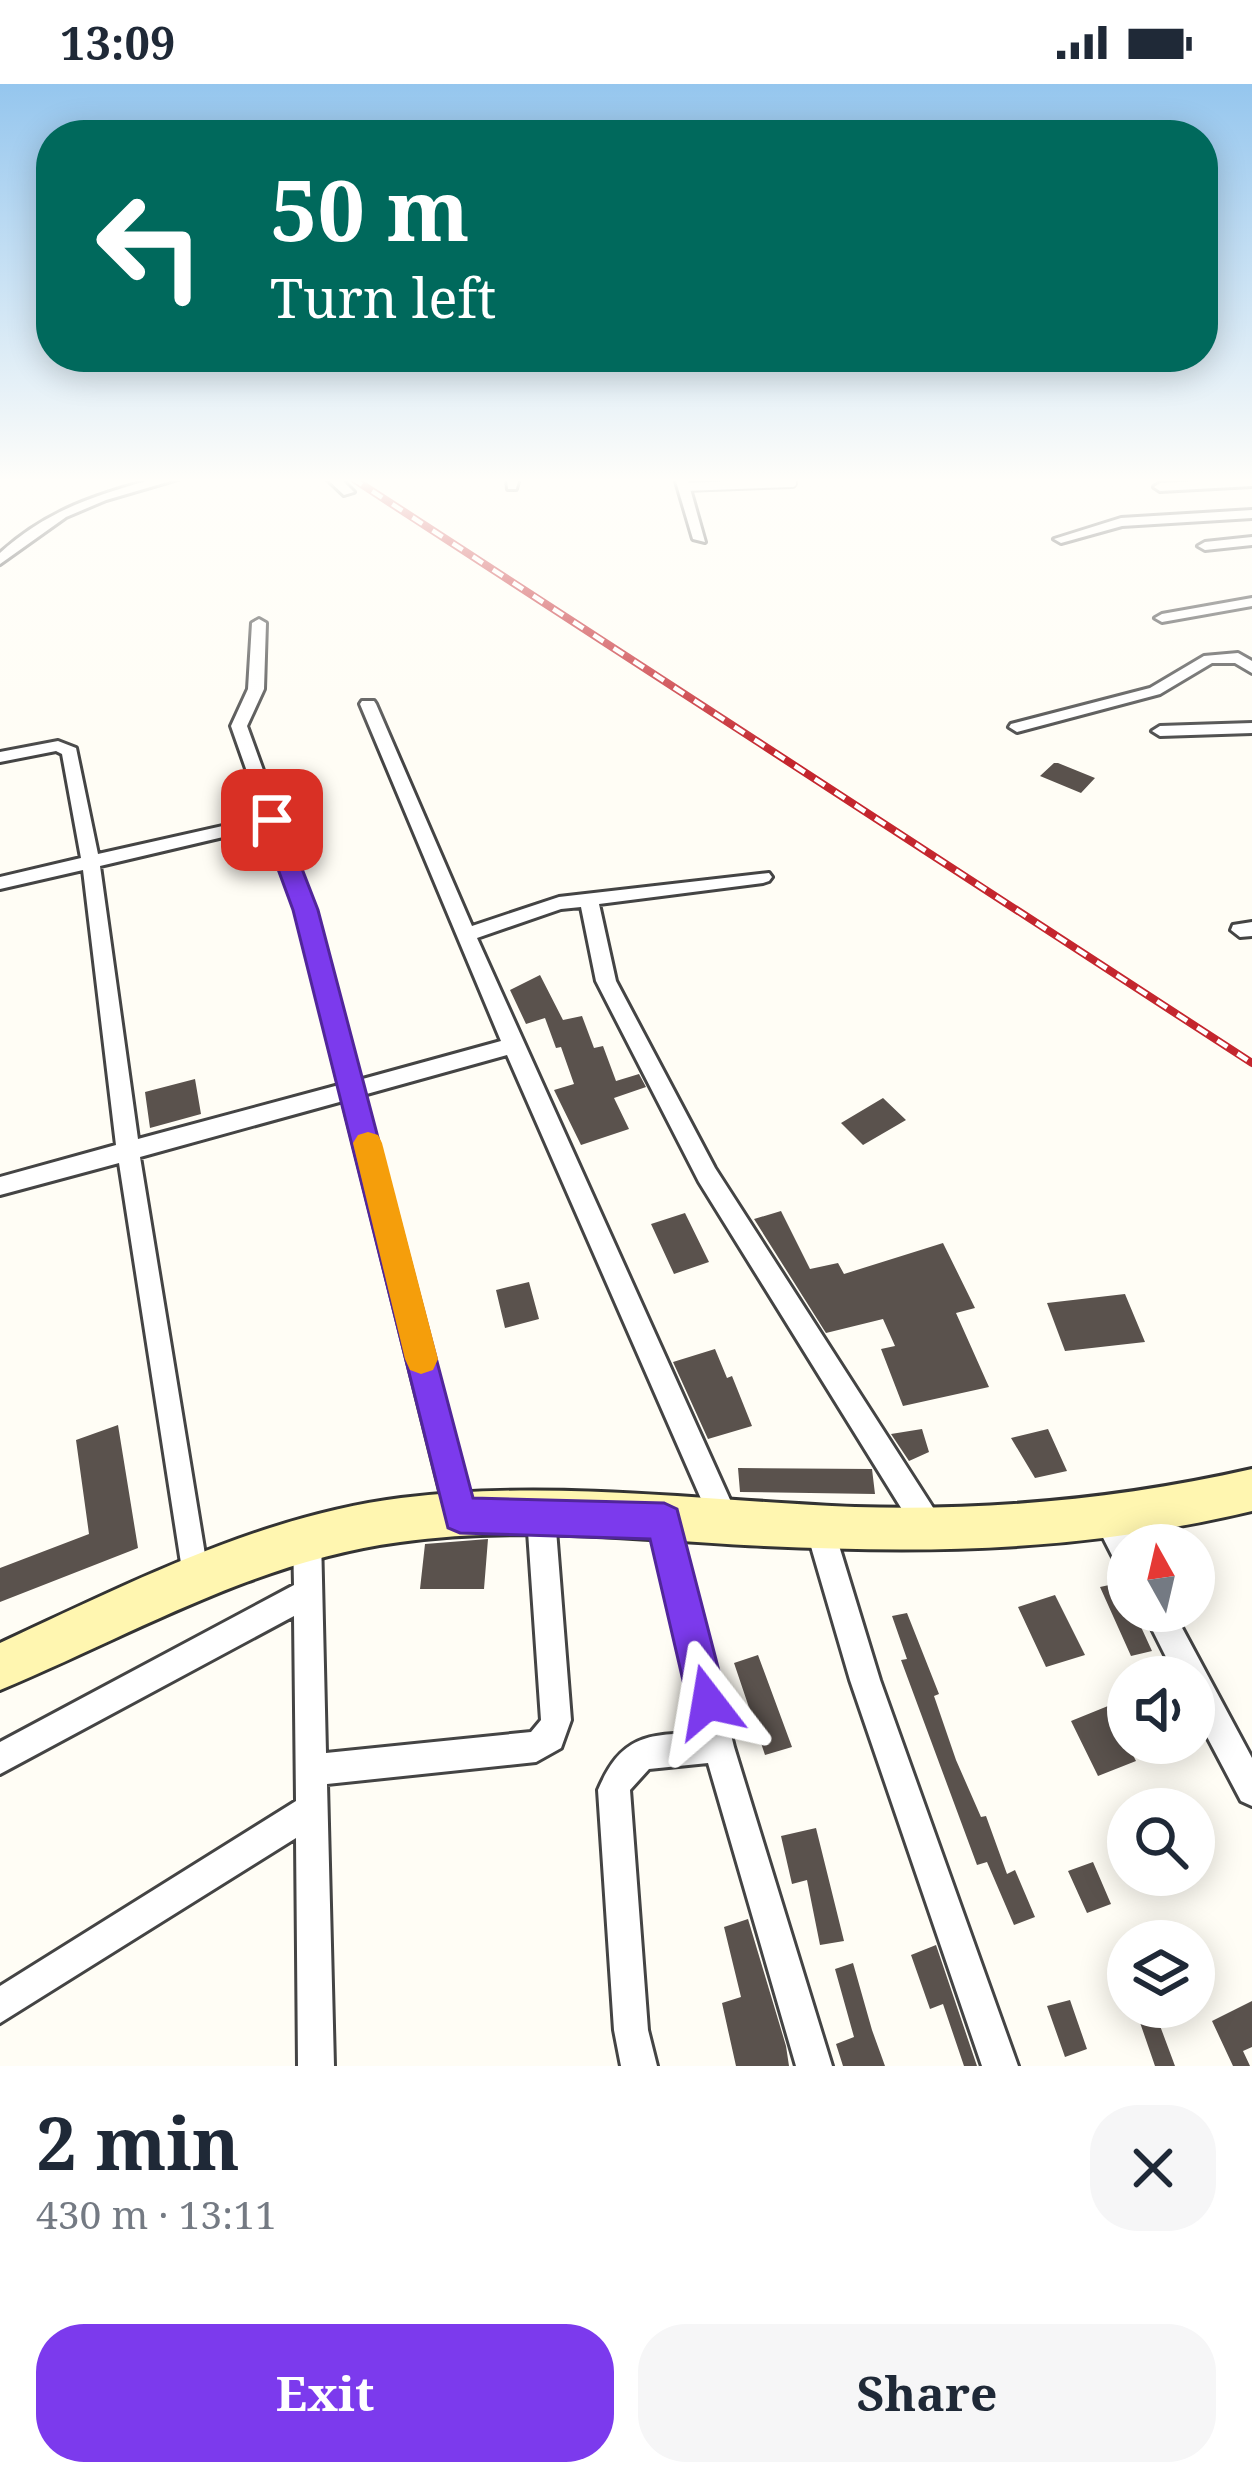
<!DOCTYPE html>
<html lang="en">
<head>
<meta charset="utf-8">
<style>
  :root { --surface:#fff; --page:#f6f6f7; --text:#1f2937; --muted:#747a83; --accent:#7c3aed }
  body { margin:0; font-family:"Noto Serif",serif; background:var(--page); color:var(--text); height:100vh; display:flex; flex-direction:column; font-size:45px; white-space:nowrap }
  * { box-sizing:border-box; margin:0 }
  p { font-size:39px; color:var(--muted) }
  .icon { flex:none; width:66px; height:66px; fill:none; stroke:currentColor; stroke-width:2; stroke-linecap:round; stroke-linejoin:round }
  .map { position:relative; height:1982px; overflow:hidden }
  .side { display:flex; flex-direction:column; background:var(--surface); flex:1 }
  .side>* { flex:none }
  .banner { position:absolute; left:36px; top:36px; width:1182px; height:252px; border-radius:48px; box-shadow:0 6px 30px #0003; background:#00695c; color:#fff; overflow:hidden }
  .needle { width:78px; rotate:352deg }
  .fabs { position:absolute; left:1107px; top:1440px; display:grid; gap:24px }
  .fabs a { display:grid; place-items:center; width:108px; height:108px; border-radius:50%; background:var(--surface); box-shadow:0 6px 30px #0003; font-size:60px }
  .pin { position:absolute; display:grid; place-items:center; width:102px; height:102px; color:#fff; margin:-51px; border-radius:24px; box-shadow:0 6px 18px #0006 }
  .me { position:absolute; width:132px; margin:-66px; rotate:346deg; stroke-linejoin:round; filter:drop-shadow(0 0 9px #0008) }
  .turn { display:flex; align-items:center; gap:42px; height:252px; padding:0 36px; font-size:54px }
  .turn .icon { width:156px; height:156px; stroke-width:2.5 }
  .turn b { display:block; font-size:84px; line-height:102px }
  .round { display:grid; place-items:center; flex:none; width:126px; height:126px; border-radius:48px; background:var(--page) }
  .head { display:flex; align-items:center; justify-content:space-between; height:204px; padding:0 36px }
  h1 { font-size:72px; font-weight:700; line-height:90px }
  .action { display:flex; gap:24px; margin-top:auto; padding:24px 36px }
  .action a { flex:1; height:138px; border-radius:48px; background:var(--accent); color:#fff; font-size:48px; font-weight:700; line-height:138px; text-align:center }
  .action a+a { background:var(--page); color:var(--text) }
  .status { display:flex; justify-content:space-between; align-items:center; height:84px; padding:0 60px; background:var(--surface); direction:ltr }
  .status svg { height:33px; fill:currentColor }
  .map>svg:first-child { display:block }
</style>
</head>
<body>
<div class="status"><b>13:09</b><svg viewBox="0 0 49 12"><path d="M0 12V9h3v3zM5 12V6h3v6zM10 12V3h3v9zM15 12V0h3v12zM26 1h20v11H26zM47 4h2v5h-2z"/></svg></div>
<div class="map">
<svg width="1252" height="1982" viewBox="0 0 1252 1982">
  <rect width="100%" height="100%" fill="#fffdf5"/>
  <path fill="#5a524d" d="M 1054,679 L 1058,679 L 1095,694 L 1081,709 L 1040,692 Z
    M 540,891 L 563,936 L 582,932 L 594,964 L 603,962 L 616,997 L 639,990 L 646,1003 L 614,1014 L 629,1045 L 581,1061 L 554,1006 L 574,1000 L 561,963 L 556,964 L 545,934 L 526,940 L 510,906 Z
    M 195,995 L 201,1030 L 150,1044 L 145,1008 Z
    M 883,1014 L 906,1036 L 863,1061 L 841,1039 Z
    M 781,1127 L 810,1185 L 838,1179 L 844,1190 L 943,1159 L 975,1224 L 956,1229 L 989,1303 L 903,1322 L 881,1265 L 895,1262 L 883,1235 L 826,1249 L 754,1135 Z
    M 685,1129 L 709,1178 L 674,1190 L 651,1140 Z
    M 529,1198 L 539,1235 L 505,1244 L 496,1206 Z
    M 1125,1210 L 1145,1258 L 1065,1267 L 1047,1219 Z
    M 715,1265 L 727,1294 L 732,1292 L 752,1342 L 708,1355 L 673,1278 Z
    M 118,1341 L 138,1464 L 0,1518 L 0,1484 L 89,1450 L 76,1356 Z
    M 922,1345 L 929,1368 L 909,1377 L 891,1350 Z
    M 1048,1345 L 1067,1387 L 1035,1394 L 1011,1354 Z
    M 738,1384 L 872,1385 L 875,1410 L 740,1408 Z
    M 488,1455 L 484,1505 L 420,1505 L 425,1460 Z
    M 1123,1498 L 1128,1534 L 1136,1532 L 1152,1567 L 1131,1572 L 1100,1503 Z
    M 1055,1511 L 1085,1571 L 1046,1583 L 1018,1523 Z
    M 907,1529 L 939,1610 L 934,1612 L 956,1676 L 981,1733 L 986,1732 L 1007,1790 L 1015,1786 L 1035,1833 L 1014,1841 L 987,1778 L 977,1781 L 901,1576 L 907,1575 L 892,1532 Z
    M 758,1571 L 792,1663 L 765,1671 L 734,1579 Z
    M 1108,1622 L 1136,1677 L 1098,1692 L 1071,1637 Z
    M 816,1744 L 844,1857 L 820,1861 L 807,1796 L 792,1800 L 781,1752 Z
    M 1093,1778 L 1111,1820 L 1087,1829 L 1068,1787 Z
    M 748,1835 L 786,1962 L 789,1982 L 736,1982 L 722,1919 L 741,1913 L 724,1843 Z
    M 936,1861 L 977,1982 L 964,1982 L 943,1920 L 930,1925 L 911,1871 Z
    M 853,1879 L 872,1946 L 885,1982 L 843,1982 L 836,1960 L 854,1953 L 835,1885 Z
    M 1070,1916 L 1087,1965 L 1065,1973 L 1047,1922 Z
    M 1252,1917 L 1252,1963 L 1243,1967 L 1250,1982 L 1233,1982 L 1212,1937 Z
    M 1153,1923 L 1175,1982 L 1155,1982 L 1136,1927 Z"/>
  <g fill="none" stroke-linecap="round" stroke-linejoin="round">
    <g stroke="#444" stroke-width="12">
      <path id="lane" d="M 684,403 L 792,399"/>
    </g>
    <g stroke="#444" stroke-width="6">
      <path id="street" d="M 158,394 L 181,394 L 106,416 L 66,433 L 0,480 L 0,469 C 47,426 98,410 158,394 Z
        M 326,394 L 340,394 L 354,408 L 344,411 Z
        M 507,394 L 519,394 L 516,405 L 508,405 Z
        M 675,394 L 687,394 L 705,458 L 693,455 Z
        M 1252,394 L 1252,402 L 1160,407 L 1154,403 L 1160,399 Z
        M 1252,426 L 1252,434 L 1122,442 L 1061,459 L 1054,455 L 1121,434 Z
        M 1252,453 L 1252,461 L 1205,466 L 1198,462 L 1205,458 Z
        M 1252,514 L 1252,522 L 1162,538 L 1155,534 L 1162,530 Z
        M 259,535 L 266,539 L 264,605 L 247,642 L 314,827 L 359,996 L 501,957 L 360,620 L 362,617 L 374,617 L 376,620 L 472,842 L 559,813 L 769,789 L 772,793 L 769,797 L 763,799 L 599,820 L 616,897 L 715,1084 L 941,1436 L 945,1446 L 941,1456 L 931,1460 L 921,1456 L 699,1098 L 596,897 L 581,823 L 561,825 L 477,854 L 736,1429 L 740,1439 L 736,1449 L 726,1453 L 716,1449 L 507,971 L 363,1011 L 474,1431 L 470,1441 L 460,1445 L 450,1441 L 446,1431 L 343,1017 L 140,1073 L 209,1495 L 205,1505 L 195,1509 L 185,1505 L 119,1079 L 0,1111 L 0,1093 L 116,1061 L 83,786 L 0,805 L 0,793 L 81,774 L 62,670 L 56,667 L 0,678 L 0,668 L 58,657 L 76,664 L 98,770 L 263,733 L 231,642 L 248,605 L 252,539 ZM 266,743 L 296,827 L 339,1001 L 138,1055 L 100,782 Z
        M 1238,569 L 1252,577 L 1252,589 L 1235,579 L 1212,579 L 1160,610 L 1017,648 L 1009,643 L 1011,640 L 1150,604 L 1204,572 Z
        M 1252,639 L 1252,649 L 1160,652 L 1152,647 L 1160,642 Z
        M 1252,838 L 1252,852 L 1240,853 L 1231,846 L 1233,841 Z
        M 541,1419 L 551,1423 L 555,1433 L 571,1636 L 561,1664 L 536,1678 L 327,1700 L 334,1982 L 298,1982 L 296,1754 L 0,1939 L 0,1902 L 296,1717 L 294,1532 L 0,1690 L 0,1658 L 294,1501 L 293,1453 L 297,1443 L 307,1439 L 317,1443 L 321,1453 L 326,1669 L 531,1648 L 541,1636 L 527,1433 L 531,1423 Z
        M 1107,1420 L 1117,1424 L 1137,1461 L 1128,1461 L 1128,1487 L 1118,1483 L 1093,1434 L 1097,1424 Z
        M 664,1423 L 674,1427 L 678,1437 L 734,1663 L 832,1982 L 796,1982 L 708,1679 L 649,1685 L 630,1706 L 648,1946 L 657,1982 L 621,1982 L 614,1946 L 598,1706 C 621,1652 646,1650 700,1649 L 650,1437 L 654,1427 Z
        M 819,1428 L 829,1432 L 833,1442 L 880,1596 L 1018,1982 L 982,1982 L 850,1596 L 805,1442 L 809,1432 Z
        M 1143,1527 L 1173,1527 L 1252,1674 L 1252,1722 L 1241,1717 L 1194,1628 L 1194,1593 L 1176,1593 Z"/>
    </g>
    <g stroke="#333" stroke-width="6">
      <path id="secondary" d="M 1252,1385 L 1252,1427 C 1083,1467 937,1470 764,1462 C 644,1456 519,1441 400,1458 C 255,1477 132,1551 0,1606 L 0,1559 C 128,1500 259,1432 401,1414 C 550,1395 705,1417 855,1423 C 991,1427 1120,1415 1252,1385 Z"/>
    </g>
    <use href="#lane" stroke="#fff" stroke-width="8"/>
    <use href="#street" fill="#fff" fill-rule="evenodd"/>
    <use href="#secondary" fill="#fff6b0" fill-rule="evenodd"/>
    <g stroke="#c4262e" stroke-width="8">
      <path id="rail" d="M 352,394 L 1252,979"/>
    </g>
    <use href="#rail" stroke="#fff" stroke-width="4.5" stroke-dasharray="12" stroke-linecap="butt"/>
  </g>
  <linearGradient id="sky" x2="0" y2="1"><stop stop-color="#95c6ee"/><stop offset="0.59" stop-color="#fffefa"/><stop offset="1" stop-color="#fffefa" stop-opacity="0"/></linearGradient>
  <rect width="1252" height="672" fill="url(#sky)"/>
  <path fill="#7c3aed" stroke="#51269a" stroke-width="3" d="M 272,728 L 283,736 L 318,826 L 473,1414 L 664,1419 L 677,1425 L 727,1618 L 721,1632 L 708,1637 L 694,1632 L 688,1618 L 650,1455 L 460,1449 L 448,1444 L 293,826 L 260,736 Z"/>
  <path fill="#f59e0b" d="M 368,1048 L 378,1051 L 382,1059 L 438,1275 L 433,1286 L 421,1290 L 410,1286 L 405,1275 L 353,1059 L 358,1051 Z"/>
</svg>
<div class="fabs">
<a><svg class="needle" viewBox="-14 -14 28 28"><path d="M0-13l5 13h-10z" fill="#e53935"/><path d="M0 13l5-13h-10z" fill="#747a83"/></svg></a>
<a><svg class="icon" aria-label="sound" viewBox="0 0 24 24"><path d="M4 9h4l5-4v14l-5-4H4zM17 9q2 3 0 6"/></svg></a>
<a><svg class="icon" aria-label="search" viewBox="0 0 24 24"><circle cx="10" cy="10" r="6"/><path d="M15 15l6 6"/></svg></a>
<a><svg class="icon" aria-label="layers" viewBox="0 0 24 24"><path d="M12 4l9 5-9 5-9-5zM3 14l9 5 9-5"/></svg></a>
</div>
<div class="pin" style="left:272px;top:736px;background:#d93025"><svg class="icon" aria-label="arrive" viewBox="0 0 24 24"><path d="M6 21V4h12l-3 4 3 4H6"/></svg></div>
<svg class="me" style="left:708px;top:1618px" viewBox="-20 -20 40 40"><path d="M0-17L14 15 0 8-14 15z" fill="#7c3aed" stroke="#fff" stroke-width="4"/></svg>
<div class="banner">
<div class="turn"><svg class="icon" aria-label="left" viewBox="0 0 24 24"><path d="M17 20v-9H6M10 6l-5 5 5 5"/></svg><div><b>50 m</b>Turn left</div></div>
</div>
</div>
<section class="side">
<div class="head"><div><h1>2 min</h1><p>430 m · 13:11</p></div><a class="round"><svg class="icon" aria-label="close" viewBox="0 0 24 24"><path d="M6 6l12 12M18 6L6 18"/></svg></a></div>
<div class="action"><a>Exit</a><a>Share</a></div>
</section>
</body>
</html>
